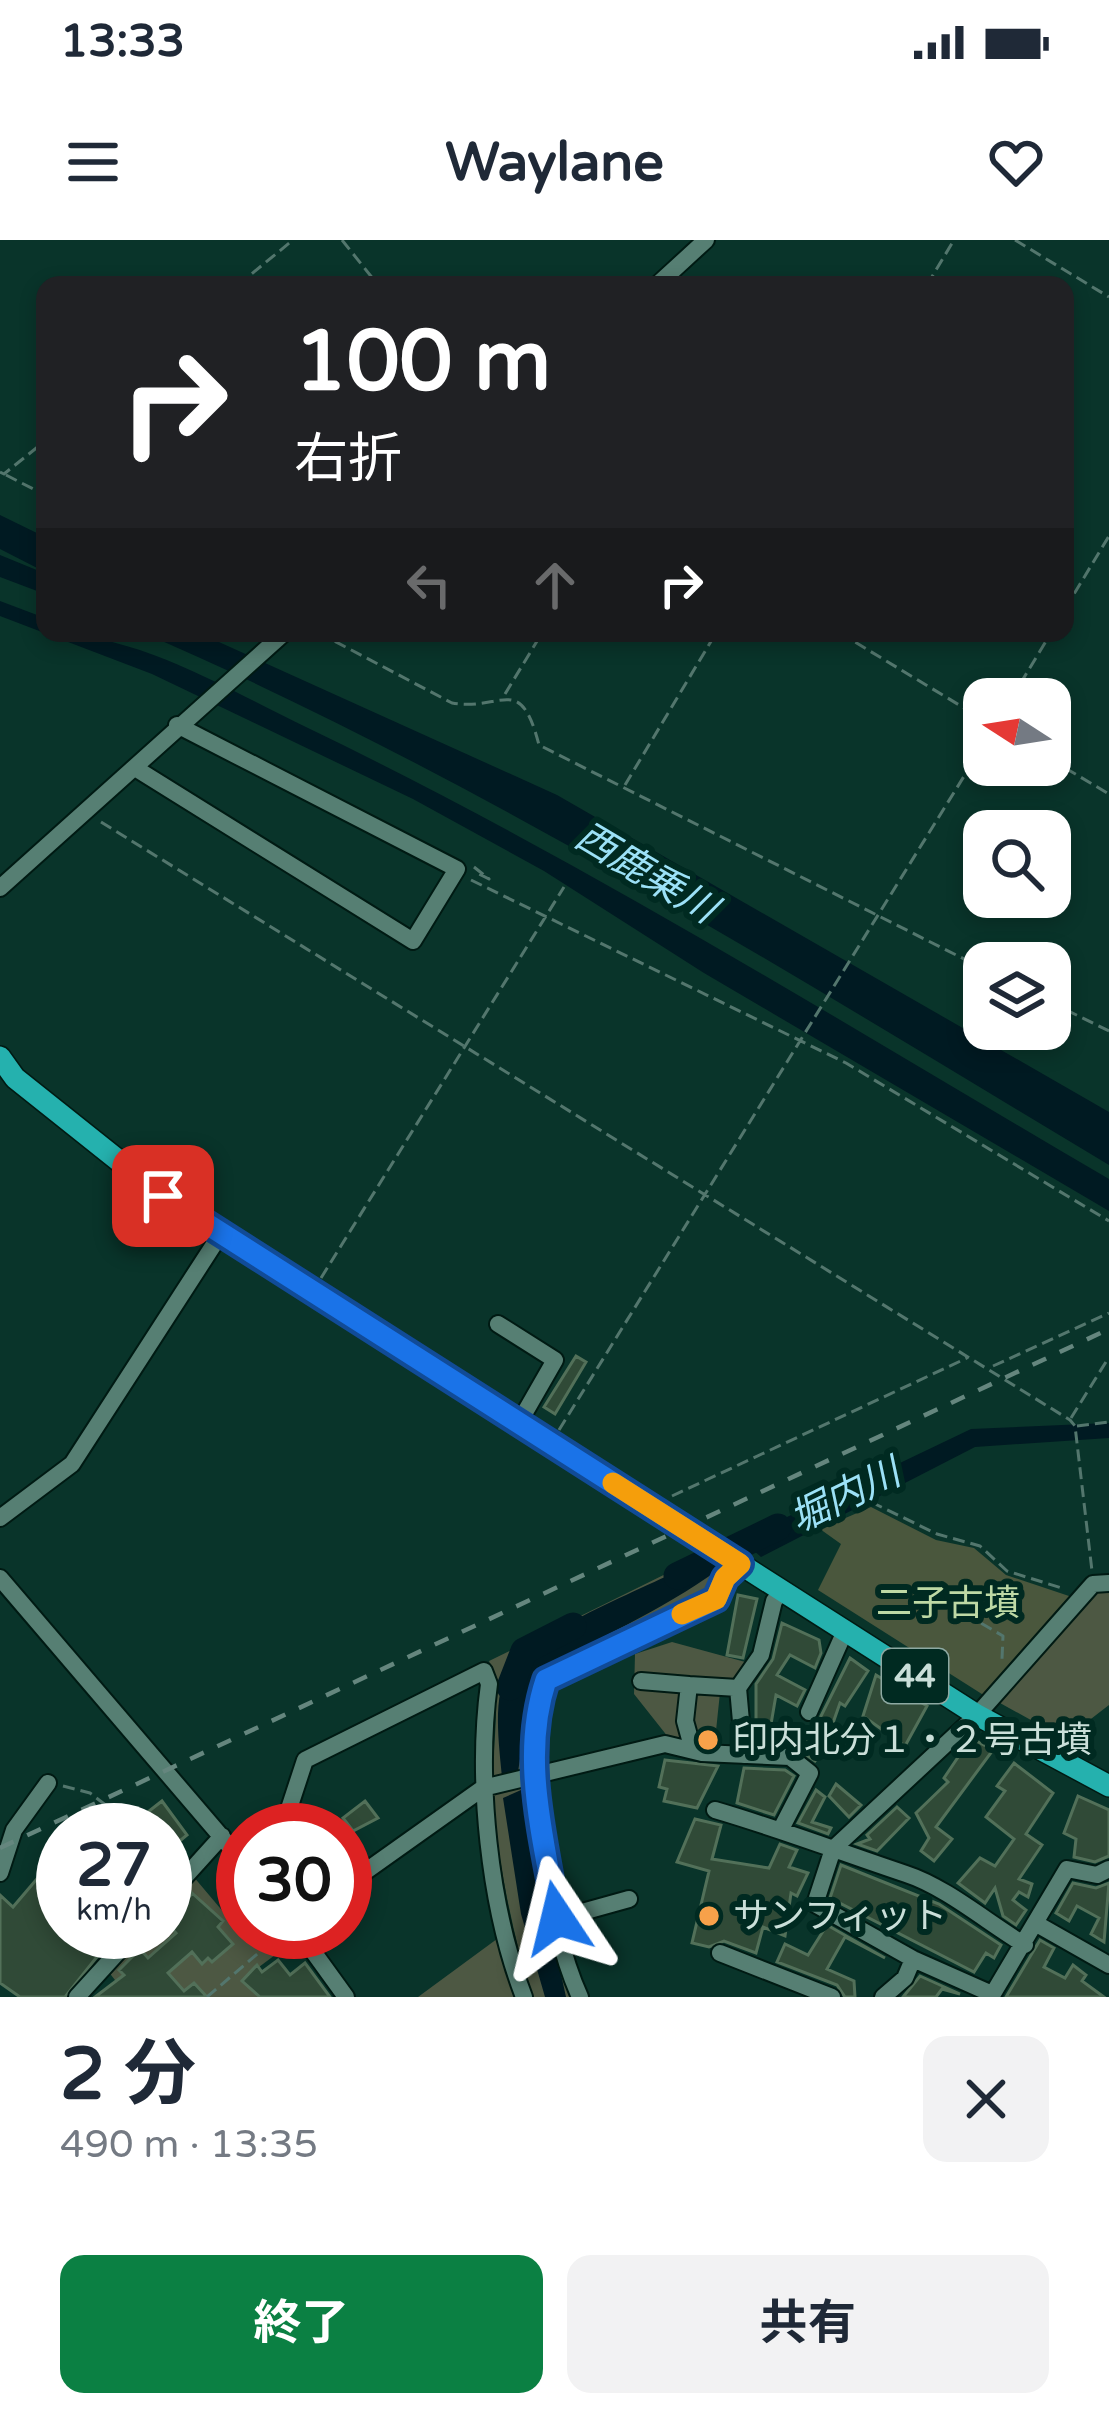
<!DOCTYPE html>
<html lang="ja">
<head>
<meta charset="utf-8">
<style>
  :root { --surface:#fff; --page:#f2f2f3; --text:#1f2937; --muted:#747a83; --accent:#0b8043 }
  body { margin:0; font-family:"Varela Round","Noto Sans JP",sans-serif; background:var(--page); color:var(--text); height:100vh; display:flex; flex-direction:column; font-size:45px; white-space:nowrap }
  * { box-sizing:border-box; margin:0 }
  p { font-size:39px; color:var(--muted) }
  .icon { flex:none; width:66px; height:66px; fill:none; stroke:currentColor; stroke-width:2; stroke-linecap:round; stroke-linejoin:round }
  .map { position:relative; height:1757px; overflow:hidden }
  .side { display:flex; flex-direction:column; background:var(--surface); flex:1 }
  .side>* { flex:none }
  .hud { position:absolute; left:36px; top:36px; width:1038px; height:366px; border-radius:24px; box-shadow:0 6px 18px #0003; background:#202124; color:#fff; overflow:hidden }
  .needle { width:78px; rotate:282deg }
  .tools { position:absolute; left:963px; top:438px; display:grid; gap:24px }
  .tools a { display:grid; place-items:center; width:108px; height:108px; border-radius:24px; background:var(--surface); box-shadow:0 6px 18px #0003; font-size:60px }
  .speed { position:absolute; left:36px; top:1563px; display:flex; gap:24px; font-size:60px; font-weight:700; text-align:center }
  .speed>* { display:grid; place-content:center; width:156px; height:156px; border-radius:50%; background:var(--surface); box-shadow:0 6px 18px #0003; line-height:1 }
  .speed small { font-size:30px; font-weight:400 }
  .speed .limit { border:18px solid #d22; background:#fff; color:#111 }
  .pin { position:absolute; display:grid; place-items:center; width:102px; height:102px; color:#fff; margin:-51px; border-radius:24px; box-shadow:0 6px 18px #0006 }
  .me { position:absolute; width:132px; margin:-66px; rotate:350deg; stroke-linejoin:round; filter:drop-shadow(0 0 9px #0008) }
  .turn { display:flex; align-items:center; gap:42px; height:252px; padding:0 60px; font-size:54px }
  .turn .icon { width:156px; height:156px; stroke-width:2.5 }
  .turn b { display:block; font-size:84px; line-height:102px }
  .lanes { display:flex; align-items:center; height:114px; padding:0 60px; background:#0003; justify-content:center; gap:60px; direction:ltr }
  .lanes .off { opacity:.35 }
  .round { display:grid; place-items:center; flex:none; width:126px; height:126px; border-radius:24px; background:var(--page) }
  .overview { display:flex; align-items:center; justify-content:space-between; height:204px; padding:0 60px }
  h1 { font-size:72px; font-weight:700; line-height:90px }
  .cta { display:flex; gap:24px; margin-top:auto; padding:24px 60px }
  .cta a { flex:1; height:138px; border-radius:24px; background:var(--accent); color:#fff; font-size:48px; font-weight:700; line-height:138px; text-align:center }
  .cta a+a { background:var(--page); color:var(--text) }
  .status { display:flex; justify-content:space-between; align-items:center; height:84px; padding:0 60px; background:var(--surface); direction:ltr }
  .status svg { height:33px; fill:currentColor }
  header { display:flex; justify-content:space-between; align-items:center; height:156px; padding:0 60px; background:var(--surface); font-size:54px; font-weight:700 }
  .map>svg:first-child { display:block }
</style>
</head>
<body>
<div class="status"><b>13:33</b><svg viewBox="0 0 49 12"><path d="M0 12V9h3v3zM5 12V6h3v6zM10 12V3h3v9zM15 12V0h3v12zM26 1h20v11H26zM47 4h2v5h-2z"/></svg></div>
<header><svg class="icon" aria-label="menu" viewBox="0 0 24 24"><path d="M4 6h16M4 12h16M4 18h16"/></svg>Waylane<svg class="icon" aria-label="heart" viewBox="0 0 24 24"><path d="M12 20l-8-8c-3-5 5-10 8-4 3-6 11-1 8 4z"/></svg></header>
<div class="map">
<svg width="1109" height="1757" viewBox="0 0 1109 1757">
  <rect width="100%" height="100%" fill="#09342a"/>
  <path fill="#4d5843" d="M 698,1318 L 722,1336 L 687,1363 L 539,1438 L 525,1522 L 554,1690 L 572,1757 L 531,1757 C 513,1692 498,1625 493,1558 C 490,1518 504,1454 489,1421 Z
    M 1109,1352 L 1109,1465 L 1065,1499 L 1000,1463 L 1085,1364 L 1097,1353 Z
    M 672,1402 L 749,1423 L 736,1444 L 721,1443 L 714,1510 L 672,1502 L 634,1454 L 635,1414 Z
    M 193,1636 L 236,1687 L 243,1682 L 243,1692 L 288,1692 L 295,1700 L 259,1727 L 277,1757 L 128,1757 L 108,1731 L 143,1692 L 165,1692 L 165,1668 Z
    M 501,1696 L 518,1757 L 418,1757 Z"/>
  <path fill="#4a573d" d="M 871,1267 L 936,1300 L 974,1308 L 1006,1335 L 1075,1358 L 985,1456 L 818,1350 L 841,1304 L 820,1289 Z"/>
  <path fill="#001a22" d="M 0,275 L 45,297 L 45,332 L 0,309 Z
    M 0,315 L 44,333 L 45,354 L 0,337 Z
    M 0,361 L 45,378 L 45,393 C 138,393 226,449 308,488 C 584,621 844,784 1109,939 L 1109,971 L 704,733 L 544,631 L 413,559 L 152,434 L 0,376 Z
    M 144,393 L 199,393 L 557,555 L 1109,872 L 1109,925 C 794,736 482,540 144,393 Z
    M 1109,1183 L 1109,1198 L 975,1207 L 761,1317 L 741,1299 L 971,1189 Z
    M 704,1319 L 719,1329 C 660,1372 597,1399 533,1432 L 518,1532 L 502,1537 C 499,1503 490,1447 515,1419 C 542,1389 663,1339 704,1319 Z
    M 521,1550 L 566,1757 L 545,1757 L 521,1674 L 503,1558 Z"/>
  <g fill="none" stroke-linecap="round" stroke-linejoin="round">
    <path stroke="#001a22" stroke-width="27" d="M 677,1336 L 778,1287
      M 510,1447 L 524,1411 L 573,1386"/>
  </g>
  <path fill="#304a37" stroke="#527059" stroke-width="3" d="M 576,1116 L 586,1122 L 555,1174 L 544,1167 Z
    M 738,1355 L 757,1359 L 743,1418 L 727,1415 Z
    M 782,1383 L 819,1400 L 821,1413 L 815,1428 L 790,1415 L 777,1435 L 805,1450 L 797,1466 L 776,1455 L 770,1490 L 813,1504 L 827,1483 L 840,1490 L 815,1521 L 792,1505 L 756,1503 L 756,1444 L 773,1419 Z
    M 850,1418 L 868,1431 L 845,1466 L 840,1463 L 833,1483 L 820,1478 Z
    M 876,1435 L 927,1466 L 905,1506 L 863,1476 Z
    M 971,1498 L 993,1510 L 936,1587 L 952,1599 L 934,1621 L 921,1611 L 929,1598 L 916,1573 L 948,1542 L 944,1538 Z
    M 665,1520 L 718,1526 L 697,1568 L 664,1561 L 667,1549 L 659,1547 Z
    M 1014,1523 L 1053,1553 L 1026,1594 L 1042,1605 L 1019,1639 L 1032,1644 L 1028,1657 L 1019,1652 L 1013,1660 L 1026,1670 L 1016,1685 L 1003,1676 L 995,1648 L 985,1663 L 958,1643 L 980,1618 L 995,1626 L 1014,1599 L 986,1577 L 1005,1551 L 997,1546 Z
    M 744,1528 L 785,1530 L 794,1536 L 774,1575 L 737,1563 Z
    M 836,1544 L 861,1565 L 849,1577 L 829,1556 Z
    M 816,1550 L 825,1557 L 812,1582 L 831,1588 L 828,1594 L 798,1583 Z
    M 1078,1556 L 1109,1570 L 1109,1616 L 1095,1622 L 1074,1617 L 1076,1599 L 1064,1593 Z
    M 162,1561 L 187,1595 L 170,1609 L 165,1590 L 156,1590 L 144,1575 Z
    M 365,1561 L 378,1578 L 353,1591 L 343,1578 Z
    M 897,1567 L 909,1578 L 877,1611 L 857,1604 L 870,1599 L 867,1595 Z
    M 695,1579 L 721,1585 L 712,1619 L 769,1628 L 780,1604 L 797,1610 L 789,1627 L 808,1633 L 797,1656 L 791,1653 L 785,1696 L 763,1687 L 756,1713 L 724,1701 L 709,1707 L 692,1703 L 709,1631 L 677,1622 Z
    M 841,1625 L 939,1664 L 1001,1705 L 994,1718 L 986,1713 L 974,1732 L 830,1658 Z
    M 42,1633 L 63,1652 L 63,1692 L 99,1692 L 106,1698 L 100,1704 L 104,1708 L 65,1757 L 20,1757 L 0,1743 L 0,1655 L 13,1667 Z
    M 1073,1643 L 1096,1648 L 1109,1643 L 1104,1702 L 1091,1694 L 1099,1678 L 1077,1666 L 1069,1681 L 1056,1673 Z
    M 192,1653 L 223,1681 L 218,1687 L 233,1704 L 212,1722 L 208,1718 L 202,1724 L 192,1712 L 168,1733 L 184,1751 L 194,1743 L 207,1757 L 95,1757 L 124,1735 L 119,1730 L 140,1709 L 148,1718 L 176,1693 L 169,1685 Z
    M 827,1685 L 885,1718 L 845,1697 L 827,1729 L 854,1741 L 855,1757 L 845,1757 L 837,1745 L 777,1722 L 785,1704 L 808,1715 Z
    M 1040,1700 L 1054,1708 L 1044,1727 L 1065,1738 L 1073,1725 L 1086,1735 L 1082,1741 L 1104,1757 L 1006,1757 Z
    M 278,1720 L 290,1735 L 305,1723 L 330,1757 L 260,1757 L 242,1741 L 257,1725 L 262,1732 Z
    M 920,1736 L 960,1754 L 942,1749 L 936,1757 L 903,1757 Z"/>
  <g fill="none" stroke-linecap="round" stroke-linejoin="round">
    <g stroke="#001a13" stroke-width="20">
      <path id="minor" d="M 657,45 L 706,0
        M 135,528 L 413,701 L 457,629 L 177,485
        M 0,648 L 284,393
        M 498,1084 L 555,1120 L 520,1181
        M 0,1278 L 72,1224 L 222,992
        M 0,1338 L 243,1622
        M 641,1441 L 689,1445
        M 738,1448 L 744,1515
        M 809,1472 L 845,1391
        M 693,1510 L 685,1481 L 689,1445 L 738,1448 L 761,1415 L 774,1361 L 782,1351
        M 715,1570 C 780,1589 843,1613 906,1634 C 946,1647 988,1683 1025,1705
        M 282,1590 L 305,1520 L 484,1431 L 489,1444 C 476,1539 489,1667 524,1757
        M 0,1633 L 14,1590 L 48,1543
        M 345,1646 L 483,1548 L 665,1504 L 702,1513 L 790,1517 L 810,1533 L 781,1589
        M 165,1659 L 222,1596
        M 557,1679 L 629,1659
        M 1035,1683 L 1109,1725
        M 299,1692 L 346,1757
        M 720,1713 L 832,1757
        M 992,1754 L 913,1719 L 815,1664 L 833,1609 L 977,1475 L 1093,1344 L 1109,1343
        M 77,1757 L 136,1692
        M 580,1757 C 546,1683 521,1517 546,1440 L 716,1359 L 725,1338 L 740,1324
        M 883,1757 L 905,1738 L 913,1719
        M 991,1757 L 1067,1629 L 1097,1635 L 1109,1629"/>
    </g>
    <g stroke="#001a13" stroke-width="24">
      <path id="major" d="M 0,817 L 15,838 L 163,956 L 977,1475 L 1109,1546"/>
    </g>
    <path stroke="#53766d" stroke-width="3" stroke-dasharray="12 6" stroke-linecap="butt" d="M 342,0 L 378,45
      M 1015,0 L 1109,57
      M 238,45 L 293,0
      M 927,45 L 954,0
      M 0,232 L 4,234 L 45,201
      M 6,235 L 45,255
      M 1065,369 L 1109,296
      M 319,393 L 452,463 C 502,472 520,431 539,505 L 984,729
      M 840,393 L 984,480
      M 505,454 L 542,393
      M 1011,459 L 1051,393
      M 1050,519 L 1109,554
      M 625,545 L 716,393
      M 101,582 L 1070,1180 L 1075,1186 L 1092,1331
      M 474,627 L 489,639 L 475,632
      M 471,640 L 846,823 L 1109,981
      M 1050,762 L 1109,791
      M 321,1038 L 564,647
      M 993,1126 L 1109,1073
      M 1071,1178 L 1109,1117
      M 1077,1186 L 1109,1182
      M 559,1190 L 984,504
      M 672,1256 L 967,1118
      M 871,1262 L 937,1294 L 980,1306 L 1007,1331 L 1065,1349
      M 919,1347 L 1003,1396 L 1002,1419
      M 63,1546 L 90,1553 L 138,1590
      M 165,1613 L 175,1621
      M 207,1757 L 283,1692"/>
    <use href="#minor" stroke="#567f73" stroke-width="16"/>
    <use href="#major" stroke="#25b1ae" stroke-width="21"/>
    <path stroke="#65867e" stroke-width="4.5" stroke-dasharray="15 15" stroke-linecap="butt" d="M 0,1608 L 1109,1089"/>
  </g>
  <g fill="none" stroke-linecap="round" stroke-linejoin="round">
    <g stroke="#114b97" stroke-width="30">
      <path id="route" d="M 163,956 L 740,1324 L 725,1338 L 716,1359 L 546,1440 C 520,1518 544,1599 557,1678"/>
    </g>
    <use href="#route" stroke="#1a73e8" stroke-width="21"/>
    <path stroke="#f59e0b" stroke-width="21" d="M 613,1243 L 740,1324 L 725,1338 L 716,1359 L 682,1374"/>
  </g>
  <g fill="#f7a14a" stroke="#002a21" stroke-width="4.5">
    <circle cx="708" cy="1500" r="12"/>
    <circle cx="709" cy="1676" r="12"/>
  </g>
  <g text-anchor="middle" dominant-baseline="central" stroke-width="12" stroke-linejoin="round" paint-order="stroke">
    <rect fill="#002a21" stroke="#8da9a2" stroke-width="3" x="882" y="1409" width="66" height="54" rx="9"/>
    <g font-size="33" font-weight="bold" fill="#cadfd9">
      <text x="915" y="1436">44</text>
    </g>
    <g font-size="36" fill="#bed9a5" stroke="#002a21">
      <text x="948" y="1363">二子古墳</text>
    </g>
    <g font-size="36" fill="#cadfd9" stroke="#002a21" text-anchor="start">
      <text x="732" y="1500">印内北分１・２号古墳</text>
      <text x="733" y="1676">サンフィット</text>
    </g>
    <g font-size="39" font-style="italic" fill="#9ce1f7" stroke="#002a21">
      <text transform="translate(646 633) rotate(31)">西鹿乗川</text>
      <text transform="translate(845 1256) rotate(-26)">堀内川</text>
    </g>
  </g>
</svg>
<div class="tools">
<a><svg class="needle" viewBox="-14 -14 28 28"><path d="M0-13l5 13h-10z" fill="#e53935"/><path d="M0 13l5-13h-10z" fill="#747a83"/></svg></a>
<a><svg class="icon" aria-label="search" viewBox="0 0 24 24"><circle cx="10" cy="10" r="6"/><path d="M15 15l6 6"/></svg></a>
<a><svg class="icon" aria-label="layers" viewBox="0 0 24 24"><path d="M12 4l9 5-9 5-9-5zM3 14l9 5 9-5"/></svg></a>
</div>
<div class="speed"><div>27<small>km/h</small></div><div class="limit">30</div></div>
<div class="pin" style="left:163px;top:956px;background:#d93025"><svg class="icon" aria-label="arrive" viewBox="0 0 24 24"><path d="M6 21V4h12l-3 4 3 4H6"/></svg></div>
<svg class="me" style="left:557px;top:1678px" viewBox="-20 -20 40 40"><path d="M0-17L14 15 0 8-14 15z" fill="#1a73e8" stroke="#fff" stroke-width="4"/></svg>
<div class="hud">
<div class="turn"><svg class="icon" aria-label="right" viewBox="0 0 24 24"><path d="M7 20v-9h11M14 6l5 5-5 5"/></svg><div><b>100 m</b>右折</div></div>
<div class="lanes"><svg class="icon off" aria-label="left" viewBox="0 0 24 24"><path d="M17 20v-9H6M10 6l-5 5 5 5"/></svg><svg class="icon off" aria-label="ahead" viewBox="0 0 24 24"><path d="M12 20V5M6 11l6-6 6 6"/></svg><svg class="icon" aria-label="right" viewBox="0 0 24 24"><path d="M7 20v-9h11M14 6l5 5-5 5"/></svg></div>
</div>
</div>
<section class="side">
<div class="overview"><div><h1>2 分</h1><p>490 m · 13:35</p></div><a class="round"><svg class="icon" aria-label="close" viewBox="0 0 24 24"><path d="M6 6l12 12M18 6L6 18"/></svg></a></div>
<div class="cta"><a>終了</a><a>共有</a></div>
</section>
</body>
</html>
